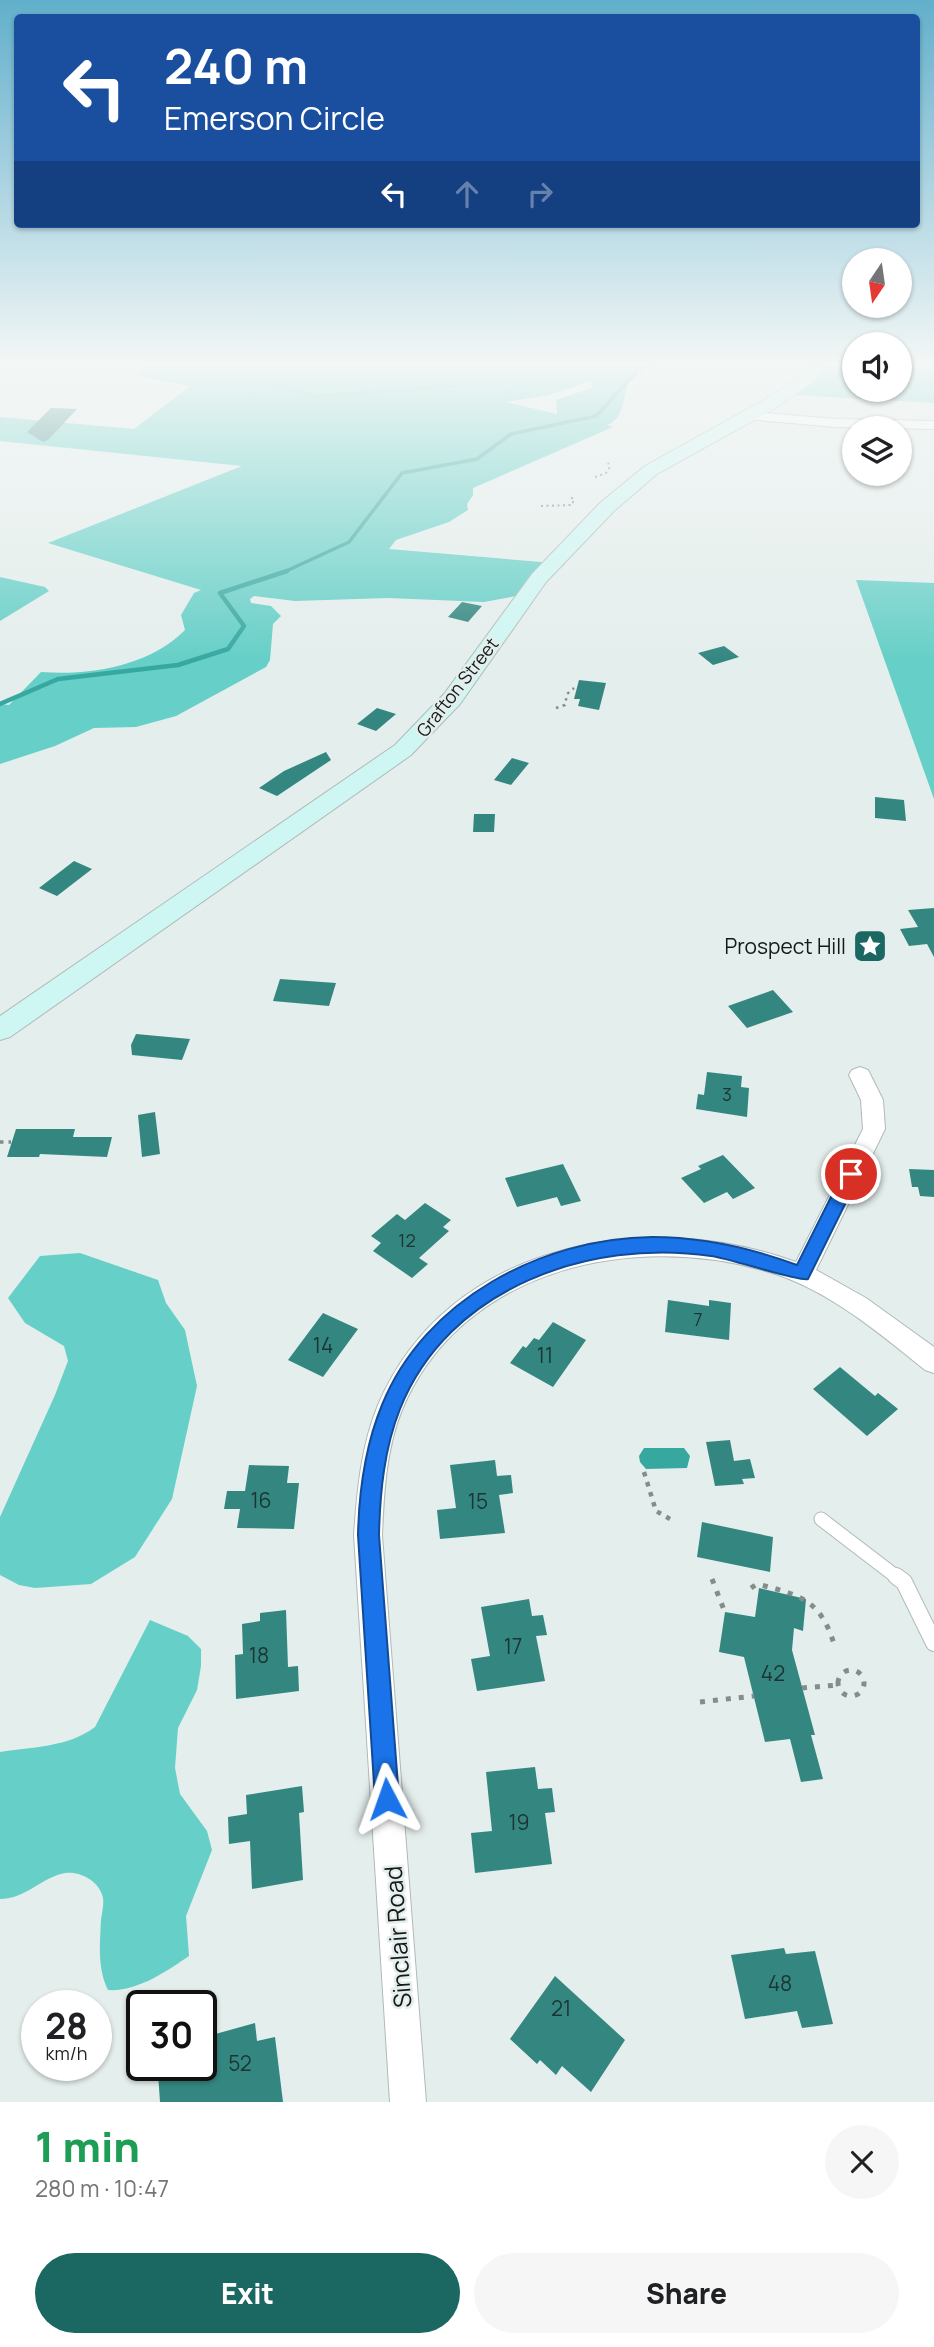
<!DOCTYPE html>
<html lang="en">
<head>
<meta charset="utf-8">
<style>
  :root { --surface:#fff; --page:#f6f6f6; --text:#202124; --muted:#757577; --accent:#1b6762 }
  body { margin:0; font-family:Manrope,sans-serif; background:var(--page); color:var(--text); height:100vh; display:flex; flex-direction:column; font-size:26px; white-space:nowrap }
  * { box-sizing:border-box; margin:0 }
  p { font-size:23px; color:var(--muted) }
  .icon { flex:none; width:38px; height:38px; fill:none; stroke:currentColor; stroke-width:2; stroke-linecap:round; stroke-linejoin:round }
  .map { position:relative; height:2102px; overflow:hidden }
  .panel { display:flex; flex-direction:column; background:var(--surface); flex:1 }
  .panel>* { flex:none }
  .hud { position:absolute; left:14px; top:14px; width:906px; height:214px; border-radius:7px; box-shadow:0 2px 5px #0004; background:#1a4fa0; color:#fff; overflow:hidden }
  .needle { width:46px; rotate:193deg }
  .controls { position:absolute; left:842px; top:248px; display:grid; gap:14px }
  .controls a { display:grid; place-items:center; width:70px; height:70px; border-radius:50%; background:var(--surface); box-shadow:0 2px 5px #0004; font-size:35px }
  .speed { position:absolute; left:21px; top:1990px; display:flex; gap:14px; font-size:35px; font-weight:700; text-align:center }
  .speed>* { display:grid; place-content:center; width:91px; height:91px; border-radius:50%; background:var(--surface); box-shadow:0 2px 5px #0004; line-height:1 }
  .speed small { font-size:18px; font-weight:400 }
  .speed .limit { border:4px solid #111; border-radius:10px; background:#fff; color:#111 }
  .pin { position:absolute; display:grid; place-items:center; width:60px; height:60px; color:#fff; margin:-30px; border:4px solid #fff; border-radius:50%; box-shadow:0 2px 7px #0007 }
  .me { position:absolute; width:77px; margin:-38px; rotate:356deg; stroke-linejoin:round; filter:drop-shadow(0 0 5px #0008) }
  .turn { display:flex; align-items:center; gap:24px; height:147px; padding:0 35px; font-size:32px }
  .turn .icon { width:91px; height:91px; stroke-width:2.5 }
  .turn b { display:block; font-size:49px; line-height:60px }
  .lanes { display:flex; align-items:center; height:66px; padding:0 35px; background:#0003; justify-content:center; gap:35px; direction:ltr }
  .lanes .off { opacity:.35 }
  .round { display:grid; place-items:center; flex:none; width:74px; height:74px; border-radius:37px; background:var(--page) }
  .summary { display:flex; align-items:center; justify-content:space-between; height:119px; padding:0 35px }
  h1 { font-size:42px; font-weight:800; line-height:52px; color:#1e9e55 }
  .action { display:flex; gap:14px; margin-top:auto; padding:14px 35px }
  .action a { flex:1; height:80px; border-radius:42px; background:var(--accent); color:#fff; font-size:28px; font-weight:800; line-height:80px; text-align:center }
  .action a+a { background:var(--page); color:var(--text) }
  .map>svg:first-child { display:block }
</style>
</head>
<body>
<div class="map">
<svg width="934" height="2102" viewBox="0 0 934 2102">
  <rect width="100%" height="100%" fill="#e4eeec"/>
  <path fill="#66cfc7" fill-rule="evenodd" d="M 148,366 L 651,366 L 630,377 C 623,392 626,418 607,425 L 613,427 L 473,488 L 473,495 L 467,504 L 468,510 L 449,522 L 396,540 L 389,549 L 565,564 L 532,593 L 484,602 L 388,598 L 295,601 L 254,596 L 250,599 L 251,603 L 271,606 L 281,616 L 273,624 L 270,660 L 266,667 L 176,716 L 136,727 L 94,728 L 55,746 L 0,764 L 0,704 L 9,705 L 41,672 C 89,676 150,666 185,630 L 181,615 L 194,593 L 201,590 L 48,543 L 242,466 L 0,441 L 0,417 L 134,429 L 190,386 L 136,376 ZM 591,381 L 592,388 L 556,400 L 557,414 L 506,402 L 549,395 Z
    M 828,367 L 854,368 L 854,390 L 900,390 L 900,369 L 934,369 L 934,403 L 796,395 Z
    M 0,577 L 45,587 L 49,591 L 0,621 Z
    M 856,580 L 934,583 L 934,799 Z
    M 80,1253 L 158,1280 L 166,1303 L 185,1330 L 197,1386 L 172,1499 L 135,1557 L 91,1584 L 35,1588 L 19,1585 L 0,1575 L 0,1517 L 55,1395 L 68,1361 L 64,1346 L 25,1323 L 8,1298 L 40,1256 Z
    M 150,1620 L 188,1636 L 201,1649 L 201,1666 L 197,1690 L 178,1728 L 175,1768 L 180,1794 L 207,1831 L 212,1850 L 186,1916 L 189,1956 C 167,1971 137,1992 108,1990 C 97,1968 100,1943 101,1920 C 102,1913 104,1904 103,1898 C 100,1882 81,1871 65,1873 C 42,1877 26,1899 0,1899 L 0,1752 C 32,1747 69,1747 95,1727 Z"/>
  <path fill="#37a8a0" d="M 644,1448 L 684,1448 L 690,1456 L 687,1468 L 646,1469 L 640,1462 L 639,1456 Z"/>
  <g fill="none" stroke-linecap="round" stroke-linejoin="round">
    <path stroke="#37a8a0" stroke-width="3.5" d="M 282,573 L 349,542 L 402,473 L 477,459 L 511,434 L 596,416 L 642,366"/>
    <path stroke="#37a8a0" stroke-width="4.5" d="M 0,704 L 58,679 L 178,665 L 228,649 L 244,626 L 220,593 L 287,571"/>
  </g>
  <path fill="#348781" d="M 51,408 L 77,409 L 48,440 L 43,442 L 27,432 Z
    M 462,602 L 482,606 L 468,622 L 448,617 Z
    M 724,646 L 739,657 L 713,665 L 698,653 Z
    M 579,680 L 606,683 L 599,710 L 578,706 L 580,699 L 574,699 Z
    M 377,708 L 396,714 L 376,731 L 357,724 Z
    M 326,752 L 331,760 L 277,796 L 259,788 L 284,771 Z
    M 512,758 L 529,763 L 511,785 L 494,780 Z
    M 875,797 L 904,800 L 906,821 L 875,818 Z
    M 474,814 L 495,814 L 494,832 L 473,832 Z
    M 74,861 L 92,869 L 57,896 L 39,888 Z
    M 934,908 L 934,957 L 927,944 L 909,946 L 900,929 L 918,927 L 908,910 Z
    M 280,979 L 336,983 L 329,1006 L 273,1001 Z
    M 773,990 L 793,1012 L 747,1028 L 728,1006 Z
    M 136,1034 L 190,1039 L 182,1060 L 132,1055 L 131,1045 Z
    M 707,1072 L 742,1076 L 741,1087 L 749,1088 L 747,1117 L 696,1109 L 698,1094 L 704,1095 Z
    M 155,1112 L 160,1154 L 142,1157 L 138,1115 Z
    M 16,1129 L 75,1129 L 73,1137 L 112,1137 L 107,1157 L 40,1154 L 39,1157 L 7,1157 Z
    M 723,1155 L 755,1188 L 733,1199 L 727,1192 L 704,1203 L 681,1178 L 701,1169 L 698,1166 Z
    M 563,1164 L 581,1201 L 561,1206 L 557,1197 L 517,1207 L 505,1178 Z
    M 909,1169 L 934,1170 L 934,1197 L 920,1196 L 918,1187 L 912,1187 Z
    M 425,1203 L 451,1220 L 443,1227 L 449,1231 L 419,1258 L 428,1264 L 412,1278 L 373,1251 L 381,1243 L 371,1236 L 397,1214 L 405,1220 Z
    M 668,1300 L 709,1306 L 709,1300 L 731,1303 L 729,1340 L 665,1332 Z
    M 323,1313 L 358,1329 L 323,1377 L 288,1360 Z
    M 553,1322 L 586,1340 L 553,1387 L 510,1363 L 523,1346 L 526,1348 L 534,1338 L 539,1340 Z
    M 840,1367 L 875,1396 L 878,1393 L 898,1409 L 867,1436 L 813,1389 Z
    M 730,1440 L 734,1461 L 750,1459 L 755,1478 L 742,1479 L 744,1484 L 715,1486 L 706,1442 Z
    M 495,1460 L 497,1476 L 511,1475 L 513,1493 L 499,1495 L 505,1533 L 440,1539 L 437,1510 L 456,1508 L 450,1465 Z
    M 249,1465 L 289,1466 L 287,1483 L 299,1483 L 294,1529 L 237,1528 L 240,1509 L 224,1509 L 227,1491 L 245,1491 Z
    M 702,1522 L 773,1537 L 770,1572 L 697,1557 Z
    M 759,1588 L 806,1599 L 803,1631 L 794,1628 L 792,1650 L 815,1735 L 811,1735 L 823,1779 L 801,1782 L 790,1739 L 765,1742 L 744,1657 L 719,1652 L 725,1612 L 755,1617 Z
    M 529,1599 L 532,1616 L 543,1615 L 547,1635 L 536,1636 L 545,1681 L 477,1691 L 471,1659 L 490,1656 L 481,1607 Z
    M 286,1610 L 288,1667 L 298,1666 L 299,1691 L 236,1699 L 235,1655 L 243,1654 L 242,1624 L 260,1621 L 260,1613 Z
    M 535,1767 L 538,1789 L 552,1788 L 555,1812 L 545,1813 L 552,1864 L 475,1873 L 471,1833 L 492,1831 L 486,1772 Z
    M 302,1786 L 304,1812 L 299,1813 L 303,1880 L 252,1889 L 250,1841 L 229,1844 L 228,1817 L 247,1814 L 246,1795 Z
    M 784,1948 L 786,1954 L 815,1951 L 833,2024 L 802,2028 L 797,2011 L 745,2019 L 731,1955 Z
    M 555,1976 L 625,2040 L 591,2092 L 562,2066 L 556,2075 L 540,2060 L 537,2064 L 510,2039 Z
    M 255,2023 L 257,2041 L 275,2037 L 283,2102 L 160,2102 L 158,2073 L 189,2065 L 201,2065 L 201,2038 Z"/>
  <g fill="none" stroke-linecap="round" stroke-linejoin="round">
    <g stroke="#b0bab9" stroke-width="15">
      <path id="lane-far1" d="M 821,1519 L 898,1578"/>
    </g>
    <g stroke="#b0bab9" stroke-width="18">
      <path id="lane" d="M 896,1576 L 904,1582 L 934,1643"/>
    </g>
    <g stroke="#b0bab9" stroke-width="2">
      <path id="street" d="M 750,412 L 836,419 L 934,421 L 934,429 L 836,427 L 746,419 L 746,413 Z
        M 860,1067 L 868,1070 L 883,1100 L 885,1129 L 816,1270 L 866,1298 L 934,1347 L 934,1373 L 925,1370 C 878,1332 827,1289 769,1272 C 634,1231 461,1268 402,1410 C 386,1449 384,1493 382,1535 L 426,2102 L 390,2102 L 354,1535 C 357,1491 361,1446 378,1405 C 447,1243 644,1207 796,1262 L 863,1129 L 861,1100 L 849,1075 L 852,1070 Z"/>
    </g>
    <g stroke="#b0bab9" stroke-width="2">
      <path id="secondary" d="M 809,366 L 825,366 L 812,383 L 774,409 L 657,474 L 614,511 L 546,582 L 460,704 L 411,755 L 10,1037 L 0,1040 L 0,1016 L 395,745 L 444,694 L 532,574 L 600,503 L 645,466 L 762,401 L 800,377 Z"/>
    </g>
    <path stroke="#858d8b" stroke-width="2" stroke-dasharray="2 3.5" stroke-linecap="butt" d="M 275,366 L 276,385 L 314,396 L 457,386 L 471,377 L 475,366
      M 595,477 L 606,473 L 610,467 L 608,463
      M 541,506 L 572,505 L 574,499 L 570,497"/>
    <path stroke="#858d8b" stroke-width="2.5" stroke-dasharray="2.5 4.5" stroke-linecap="butt" d="M 556,708 L 565,705 L 567,694 L 574,688"/>
    <path stroke="#858d8b" stroke-width="3.5" stroke-dasharray="3.5 5" stroke-linecap="butt" d="M 0,1142 L 11,1142"/>
    <path stroke="#858d8b" stroke-width="4.5" stroke-dasharray="4.5 6" stroke-linecap="butt" d="M 644,1472 L 656,1511 L 670,1519"/>
    <path stroke="#858d8b" stroke-width="5" stroke-dasharray="5 8" stroke-linecap="butt" d="M 712,1579 L 724,1610
      M 751,1588 L 757,1584 C 800,1595 820,1599 834,1644
      M838 1683a13 13 0 1 1 26 0a13 13 0 1 1-26 0Z
      M 802,1688 L 838,1685
      M 700,1702 L 754,1696"/>
    <use href="#lane-far1" stroke="#fff" stroke-width="13"/>
    <use href="#lane" stroke="#fff" stroke-width="16"/>
    <use href="#street" fill="#fff" fill-rule="evenodd"/>
    <use href="#secondary" fill="#cef6f3" fill-rule="evenodd"/>
  </g>
  <linearGradient id="sky" x2="0" y2="1"><stop stop-color="#61afcb"/><stop offset="0.55" stop-color="#f3f7f6"/><stop offset="1" stop-color="#f3f7f6" stop-opacity="0"/></linearGradient>
  <rect width="934" height="660" fill="url(#sky)"/>
  <path fill="#1a73e8" stroke="#114b97" stroke-width="2" d="M 851,1168 L 857,1169 L 860,1174 L 808,1279 C 799,1282 729,1258 711,1256 C 590,1238 448,1288 400,1409 C 384,1449 380,1493 379,1535 L 399,1799 L 395,1808 L 387,1811 L 378,1808 L 375,1799 L 358,1535 C 359,1491 365,1446 382,1405 C 424,1300 542,1238 652,1237 C 701,1237 751,1248 797,1265 L 845,1169 Z"/>
  <defs>
    <g id="sight-square" transform="scale(1.75)"><rect x="-9" y="-9" width="18" height="18" rx="4" fill="#1b6762" stroke="#e4eeec"/><path d="M0-6L1.8-2.2L6-1.7L2.9 1.2L3.7 5.4L0 3.3L-3.7 5.4L-2.9 1.2L-6-1.7L-1.8-2.2Z" fill="#fff"/></g>
  </defs>
  <g fill-rule="evenodd">
    <use href="#sight-square" x="870" y="946"/>
  </g>
  <g text-anchor="middle" dominant-baseline="central" stroke-width="5" stroke-linejoin="round" paint-order="stroke">
    <g font-size="18" fill="#151918" stroke="#e4eeec">
      <text transform="translate(457 687) rotate(-52)">Grafton Street</text>
    </g>
    <g font-size="18" fill="#1d3432">
      <text x="727" y="1094">3</text>
      <text x="407" y="1240">12</text>
      <text x="698" y="1319">7</text>
    </g>
    <g font-size="21" fill="#151918" stroke="#e4eeec" text-anchor="end">
      <text x="846" y="946">Prospect Hill</text>
    </g>
    <g font-size="21" fill="#1d3432">
      <text x="323" y="1345">14</text>
      <text x="545" y="1355">11</text>
      <text x="261" y="1500">16</text>
      <text x="478" y="1501">15</text>
      <text x="513" y="1646">17</text>
      <text x="259" y="1655">18</text>
      <text x="773" y="1673">42</text>
      <text x="519" y="1822">19</text>
      <text x="780" y="1983">48</text>
      <text x="561" y="2008">21</text>
      <text x="240" y="2063">52</text>
    </g>
    <g font-size="24" fill="#151918" stroke="#e4eeec">
      <text transform="translate(397 1937) rotate(-94)">Sinclair Road</text>
    </g>
  </g>
</svg>
<div class="controls">
<a><svg class="needle" viewBox="-14 -14 28 28"><path d="M0-13l5 13h-10z" fill="#e53935"/><path d="M0 13l5-13h-10z" fill="#757577"/></svg></a>
<a><svg class="icon" aria-label="sound" viewBox="0 0 24 24"><path d="M4 9h4l5-4v14l-5-4H4zM17 9q2 3 0 6"/></svg></a>
<a><svg class="icon" aria-label="layers" viewBox="0 0 24 24"><path d="M12 4l9 5-9 5-9-5zM3 14l9 5 9-5"/></svg></a>
</div>
<div class="speed"><div>28<small>km/h</small></div><div class="limit">30</div></div>
<div class="pin" style="left:851px;top:1174px;background:#d93025"><svg class="icon" aria-label="arrive" viewBox="0 0 24 24"><path d="M6 21V4h12l-3 4 3 4H6"/></svg></div>
<svg class="me" style="left:387px;top:1799px" viewBox="-20 -20 40 40"><path d="M0-17L14 15 0 8-14 15z" fill="#1a73e8" stroke="#fff" stroke-width="4"/></svg>
<div class="hud">
<div class="turn"><svg class="icon" aria-label="left" viewBox="0 0 24 24"><path d="M17 20v-9H6M10 6l-5 5 5 5"/></svg><div><b>240 m</b>Emerson Circle</div></div>
<div class="lanes"><svg class="icon" aria-label="left" viewBox="0 0 24 24"><path d="M17 20v-9H6M10 6l-5 5 5 5"/></svg><svg class="icon off" aria-label="ahead" viewBox="0 0 24 24"><path d="M12 20V5M6 11l6-6 6 6"/></svg><svg class="icon off" aria-label="right" viewBox="0 0 24 24"><path d="M7 20v-9h11M14 6l5 5-5 5"/></svg></div>
</div>
</div>
<section class="panel">
<div class="summary"><div><h1>1 min</h1><p>280 m · 10:47</p></div><a class="round"><svg class="icon" aria-label="close" viewBox="0 0 24 24"><path d="M6 6l12 12M18 6L6 18"/></svg></a></div>
<div class="action"><a>Exit</a><a>Share</a></div>
</section>
</body>
</html>
